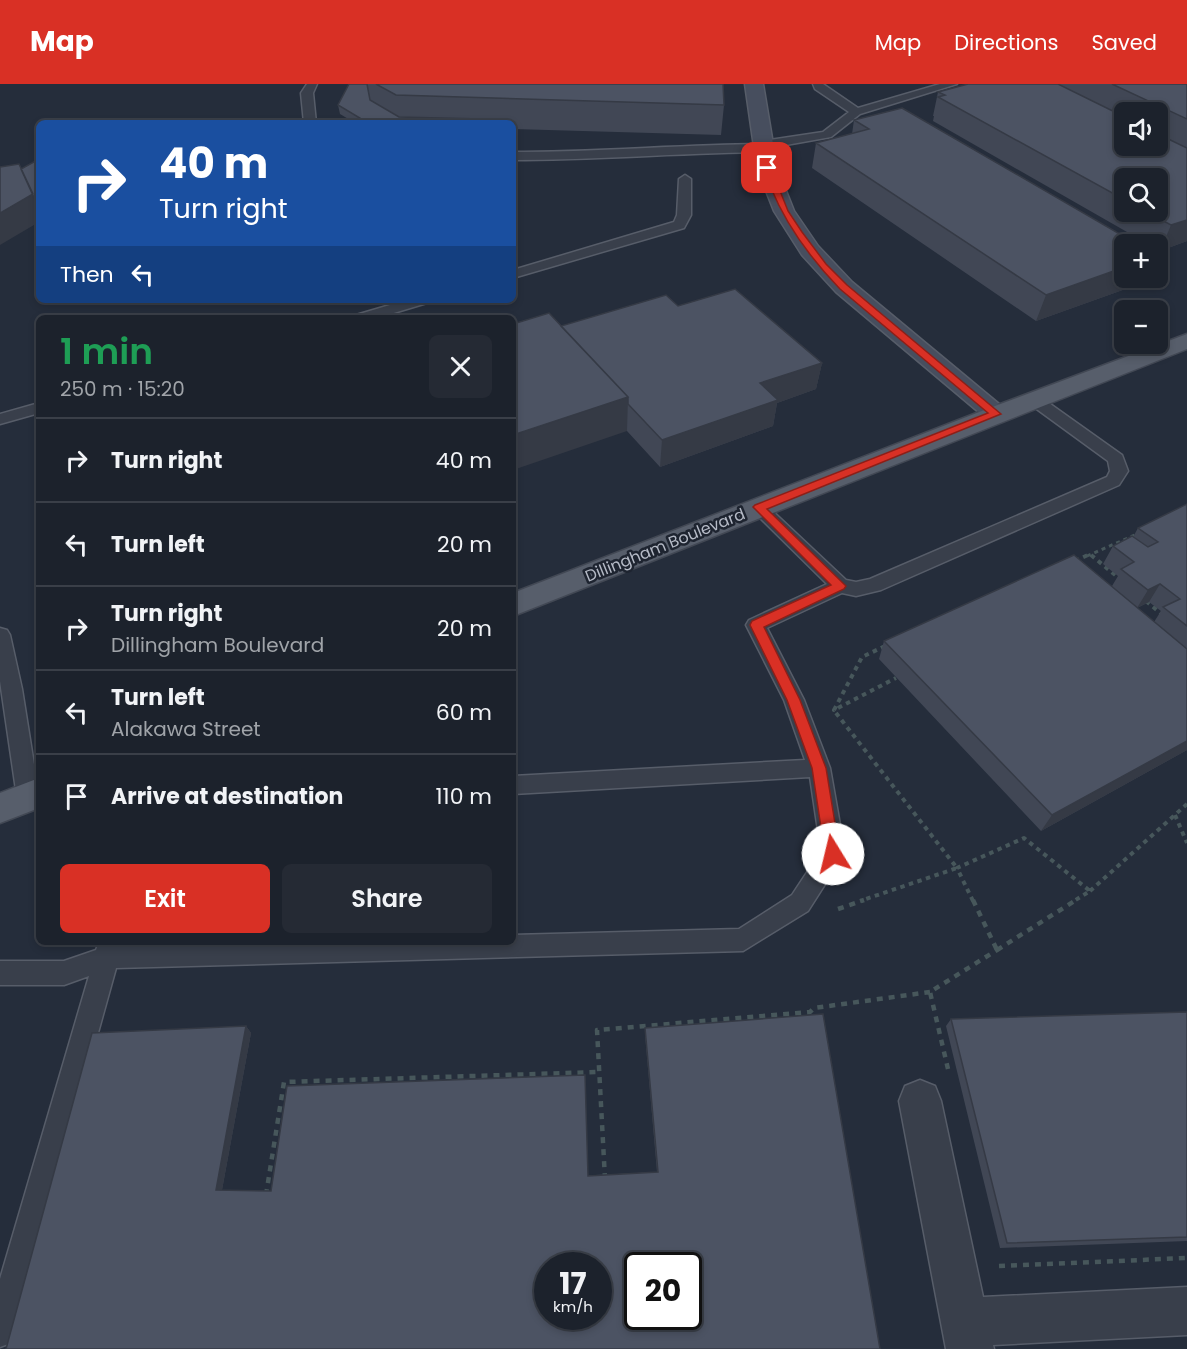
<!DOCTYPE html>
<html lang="en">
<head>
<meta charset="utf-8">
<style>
  :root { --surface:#1c222c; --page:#252a34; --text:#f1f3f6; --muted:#a0a4a9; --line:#3a3f48; --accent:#d93025 }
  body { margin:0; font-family:Poppins,sans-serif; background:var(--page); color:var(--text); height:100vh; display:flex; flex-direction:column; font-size:22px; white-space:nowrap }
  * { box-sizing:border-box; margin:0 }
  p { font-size:20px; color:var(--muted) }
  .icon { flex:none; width:33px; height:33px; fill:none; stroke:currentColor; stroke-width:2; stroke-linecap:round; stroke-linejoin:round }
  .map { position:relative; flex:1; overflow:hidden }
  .drawer { position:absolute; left:36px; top:231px; width:480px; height:630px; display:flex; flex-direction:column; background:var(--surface); border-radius:9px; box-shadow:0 3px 9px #0003,0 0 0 2px var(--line) }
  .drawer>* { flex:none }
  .hud { position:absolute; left:36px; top:36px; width:480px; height:183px; border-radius:9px; box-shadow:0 3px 9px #0003,0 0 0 2px var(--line); background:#1a4fa0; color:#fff; overflow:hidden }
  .tools { position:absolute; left:1114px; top:18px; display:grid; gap:12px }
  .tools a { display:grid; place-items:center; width:54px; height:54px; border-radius:9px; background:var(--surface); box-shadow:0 3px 9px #0003,0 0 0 2px var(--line); font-size:30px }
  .speed { position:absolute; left:534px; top:1168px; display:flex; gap:12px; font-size:30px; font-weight:700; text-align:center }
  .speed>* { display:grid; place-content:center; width:78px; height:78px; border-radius:50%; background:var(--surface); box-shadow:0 3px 9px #0003,0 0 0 2px var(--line); line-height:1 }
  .speed small { font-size:15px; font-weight:400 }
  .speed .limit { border:3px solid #111; border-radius:9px; background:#fff; color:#111 }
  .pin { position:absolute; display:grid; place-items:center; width:51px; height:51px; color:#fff; margin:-26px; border-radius:12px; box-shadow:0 3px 9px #0006 }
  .me { position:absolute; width:66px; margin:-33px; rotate:351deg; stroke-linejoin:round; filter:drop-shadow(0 0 4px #0008) }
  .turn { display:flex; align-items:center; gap:21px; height:126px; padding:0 24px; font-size:27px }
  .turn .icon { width:78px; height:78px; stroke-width:2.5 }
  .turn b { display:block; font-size:42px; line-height:51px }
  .then { display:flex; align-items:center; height:57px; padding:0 24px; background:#0003; gap:12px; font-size:22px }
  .round { display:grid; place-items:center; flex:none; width:63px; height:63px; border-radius:9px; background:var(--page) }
  .headline { display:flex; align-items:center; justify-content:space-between; height:102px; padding:0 24px }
  h1 { font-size:36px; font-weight:600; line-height:45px; color:#1e9e55 }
  .cta { display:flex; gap:12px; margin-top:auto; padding:12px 24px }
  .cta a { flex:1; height:69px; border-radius:9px; background:var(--accent); color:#fff; font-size:24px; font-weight:600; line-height:69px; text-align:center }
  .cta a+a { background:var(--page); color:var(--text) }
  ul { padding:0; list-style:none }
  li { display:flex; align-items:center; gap:18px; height:84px; padding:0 24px; border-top:2px solid var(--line) }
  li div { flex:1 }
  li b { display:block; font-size:22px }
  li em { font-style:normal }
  header { display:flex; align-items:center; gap:36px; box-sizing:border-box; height:84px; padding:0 30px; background:var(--accent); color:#fff }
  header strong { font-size:28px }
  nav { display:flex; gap:33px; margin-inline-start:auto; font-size:21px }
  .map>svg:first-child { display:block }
</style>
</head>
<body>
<header>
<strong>Map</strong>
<nav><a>Map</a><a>Directions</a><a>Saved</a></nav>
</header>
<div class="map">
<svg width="1187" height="1265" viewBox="0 0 1187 1265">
  <rect width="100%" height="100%" fill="#252d3b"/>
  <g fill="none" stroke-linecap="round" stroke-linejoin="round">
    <g stroke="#575d69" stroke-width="3">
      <path id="lane" d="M 307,0 L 317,0 L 313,9 L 316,39 L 304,39 L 301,9 Z
        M 813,0 L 823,0 L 858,24 L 940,0 L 957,0 L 860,30 L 831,53 L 769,64 L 763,68 C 680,69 596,76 513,76 L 513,68 C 595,68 676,61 757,60 L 763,57 L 823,48 L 849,28 L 815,5 Z
        M 685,91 L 691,95 L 691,131 L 684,144 L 513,194 L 513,186 L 674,138 L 677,131 L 679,95 Z
        M 407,216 L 429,216 L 427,219 L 377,234 L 354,234 L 356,231 Z
        M 1033,310 L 1039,312 L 1122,371 L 1128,387 L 1119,401 L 881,506 L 856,512 L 842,509 L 767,544 L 804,616 L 830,684 L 845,769 L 808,827 L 743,867 L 116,884 L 15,1248 L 11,1259 L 0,1263 L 0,1195 L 89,892 L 64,901 L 0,901 L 0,877 L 64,877 L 96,866 L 99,858 L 123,858 L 122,861 L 238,858 L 513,858 L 513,851 L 739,845 L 792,811 L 821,767 L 810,693 L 513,710 L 513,692 L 805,676 L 784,616 L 746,541 L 749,536 L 827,500 L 750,424 L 753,420 L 765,420 L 846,496 L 856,498 L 870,495 L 1107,393 L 1110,387 L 1108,377 L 1027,318 L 1025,315 Z
        M 39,319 L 39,329 L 0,340 L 0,330 Z
        M 0,544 L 7,546 L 10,551 L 22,605 L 39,712 L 36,720 L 28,722 L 20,720 L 17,713 L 0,597 Z"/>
    </g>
    <g stroke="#575d69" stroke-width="3">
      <path id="street" d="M 920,996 L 935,1002 L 941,1017 L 983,1213 L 1187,1203 L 1187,1251 L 993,1261 L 994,1265 L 946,1265 L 899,1017 L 905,1002 Z"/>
    </g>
    <g stroke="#575d69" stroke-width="3">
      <path id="secondary" d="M 745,0 L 763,0 L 777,84 L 794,127 L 818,162 L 852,198 L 1005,325 L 1009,330 L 1005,335 L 996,338 L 987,335 L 836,208 L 802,171 L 774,127 L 757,84 Z"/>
    </g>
    <g stroke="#424854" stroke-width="3">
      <path id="primary" d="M 1187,250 L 1187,265 L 513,532 L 513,509 L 987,325 Z
        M 39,694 L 39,724 L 0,739 L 0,709 Z"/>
    </g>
    <path stroke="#47575b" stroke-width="3" stroke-dasharray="4 4" stroke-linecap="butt" d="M 1087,472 L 1137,450"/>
    <path stroke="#47575b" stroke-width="4" stroke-dasharray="4.5 4.5" stroke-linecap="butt" d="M 1091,471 L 1120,495
      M 1075,477 L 1090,470
      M 1146,517 L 1163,531
      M 885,562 L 862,573 L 834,626 L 896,594
      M 836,629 L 957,784 L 860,817
      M 1175,731 L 1187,759
      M 1090,807 L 1187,720
      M 973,817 L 957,784 L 1024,754 L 1090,807 L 1074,817"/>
    <path stroke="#47575b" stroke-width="4.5" stroke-dasharray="6 6" stroke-linecap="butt" d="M 973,816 L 997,866
      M 838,825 L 864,816
      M 997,866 L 1076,816
      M 948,985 L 930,908 L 997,866
      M 605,1095 L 597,946 L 810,928 L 814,924 L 930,908
      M 266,1111 L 284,998 L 598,988
      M 999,1182 L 1187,1174"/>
    <use href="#lane" fill="#393f4b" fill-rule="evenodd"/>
    <use href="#street" fill="#393f4b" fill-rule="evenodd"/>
    <use href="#secondary" fill="#474e5e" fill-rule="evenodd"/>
    <use href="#primary" fill="#575e6b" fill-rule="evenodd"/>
  </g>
  <path fill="#414755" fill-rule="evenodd" d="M 349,0 L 723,0 L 724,21 L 721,51 L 513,45 L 513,39 L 355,39 L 340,30 L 338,21 Z
    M 968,0 L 1187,0 L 1187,157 L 1160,167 L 1158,166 L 1158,160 L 1148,160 L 933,37 L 934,32 L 933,32 L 938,8 ZM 1125,28 L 1158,28 L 1158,62 L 1125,62 ZM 1125,94 L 1158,128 L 1125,128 Z
    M 854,36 L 1125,194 L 1148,194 L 1145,198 L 1036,237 L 812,84 L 816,59 L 852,50 Z
    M 678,222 L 822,279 L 816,305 L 777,319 L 773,342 L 660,383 L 627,347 L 561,242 Z
    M 1187,420 L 1187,666 L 1041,747 L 879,575 L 884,557 L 1112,502 L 1118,492 L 1103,480 L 1113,462 L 1133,453 L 1138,444 ZM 1149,518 L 1161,527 L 1154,538 L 1137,524 Z
    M 1187,928 L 1187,1157 L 1000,1164 L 946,942 L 951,935 Z
    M 246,942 L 251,949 L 222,1106 L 271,1107 L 657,1088 L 645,950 L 645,944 L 880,1265 L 6,1265 Z"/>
  <path fill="#353a45" d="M 33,110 L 39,116 L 39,138 L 0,161 L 0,129 Z
    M 1187,136 L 1187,157 L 1160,167 L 1171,141 Z
    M 1125,183 L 1125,194 L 1148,194 L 1145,198 L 1036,237 L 1046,211 Z
    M 822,279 L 816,305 L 777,319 L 773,342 L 660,383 L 662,356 L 760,299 Z
    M 628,313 L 627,347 L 513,386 L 513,351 Z
    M 1160,500 L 1149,518 L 1137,524 L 1148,506 Z
    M 1187,657 L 1187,666 L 1041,747 L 1052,731 Z
    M 246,942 L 251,949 L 221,1111 L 216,1106 Z"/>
  <path fill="#4c5363" stroke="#353a45" stroke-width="1.5" fill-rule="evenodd" d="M 349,0 L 367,0 L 370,16 L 399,33 L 480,35 L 478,39 L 368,39 L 338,21 Z
    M 376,0 L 723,0 L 724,21 L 396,11 Z
    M 968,0 L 1058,0 L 1125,33 L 1125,62 L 1158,62 L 1158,50 L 1187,64 L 1187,136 L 1171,141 L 1146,128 L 1158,128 L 1158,94 L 1125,94 L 1125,116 L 938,13 L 945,11 L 938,8 Z
    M 1112,0 L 1187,0 L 1187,35 Z
    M 902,24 L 1137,160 L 1125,160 L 1125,183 L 1046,211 L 816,59 L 869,45 L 854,36 Z
    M 39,75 L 39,116 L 36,118 L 21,85 Z
    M 19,80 L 33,110 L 0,129 L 0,83 Z
    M 735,205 L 822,279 L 760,299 L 778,316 L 662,356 L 628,320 L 628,313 L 561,242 L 666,211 L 678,222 Z
    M 549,229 L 628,313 L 513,351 L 513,240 Z
    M 1187,420 L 1187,542 L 1163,523 L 1180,515 L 1160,500 L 1148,506 L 1121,485 L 1134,478 L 1113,462 L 1132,452 L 1148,463 L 1158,458 L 1138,444 Z
    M 1074,471 L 1187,565 L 1187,657 L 1052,731 L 884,557 Z
    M 1187,928 L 1187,1153 L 1007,1159 L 951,935 Z
    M 823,930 L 880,1265 L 6,1265 L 92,949 L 246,942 L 216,1106 L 271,1107 L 287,1002 L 585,991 L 588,1092 L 658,1088 L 645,944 ZM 548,1182 L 598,1182 L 598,1233 L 548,1233 ZM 638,1182 L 688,1182 L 688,1233 L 638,1233 Z"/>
  <path fill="#d93025" stroke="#8d1f18" stroke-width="1.5" d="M 764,82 L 771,84 L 788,127 L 802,148 L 826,180 L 847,201 L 1001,330 L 767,425 L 846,502 L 844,505 L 764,543 L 800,616 L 826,684 L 840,770 L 838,774 L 833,776 L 827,774 L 825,770 L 812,684 L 787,616 L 750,541 L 752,537 L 831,501 L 753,423 L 755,421 L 988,329 L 840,205 C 811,175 787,143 771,104 C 768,97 764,89 764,82 Z"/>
  <g text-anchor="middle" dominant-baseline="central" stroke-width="5" stroke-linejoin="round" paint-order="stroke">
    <g font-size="16" fill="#b5bac6" stroke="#1e2430">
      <text transform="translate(665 461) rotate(-22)">Dillingham Boulevard</text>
    </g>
  </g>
</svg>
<div class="tools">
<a><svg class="icon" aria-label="sound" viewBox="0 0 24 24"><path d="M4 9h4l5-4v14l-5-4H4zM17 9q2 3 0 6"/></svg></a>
<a><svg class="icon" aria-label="search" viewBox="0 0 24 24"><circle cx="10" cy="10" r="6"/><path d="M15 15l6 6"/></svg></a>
<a>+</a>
<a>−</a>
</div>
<div class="speed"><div>17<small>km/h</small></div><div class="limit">20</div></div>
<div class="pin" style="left:767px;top:84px;background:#d93025"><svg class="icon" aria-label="arrive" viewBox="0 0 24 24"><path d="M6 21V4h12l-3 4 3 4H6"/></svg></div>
<svg class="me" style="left:833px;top:770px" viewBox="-20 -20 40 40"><circle r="19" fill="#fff"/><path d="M0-13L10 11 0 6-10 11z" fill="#d93025"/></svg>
<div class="hud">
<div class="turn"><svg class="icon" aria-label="right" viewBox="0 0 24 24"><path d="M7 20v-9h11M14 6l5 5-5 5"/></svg><div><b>40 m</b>Turn right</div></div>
<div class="then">Then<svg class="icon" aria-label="left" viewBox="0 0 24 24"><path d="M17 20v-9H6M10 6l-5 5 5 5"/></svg></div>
</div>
<section class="drawer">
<div class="headline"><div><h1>1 min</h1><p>250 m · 15:20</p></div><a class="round"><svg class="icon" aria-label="close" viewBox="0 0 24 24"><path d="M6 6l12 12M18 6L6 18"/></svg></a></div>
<ul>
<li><svg class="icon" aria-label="right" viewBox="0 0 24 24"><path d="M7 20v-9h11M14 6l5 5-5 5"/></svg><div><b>Turn right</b></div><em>40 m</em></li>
<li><svg class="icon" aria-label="left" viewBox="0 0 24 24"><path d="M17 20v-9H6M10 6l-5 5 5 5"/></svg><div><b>Turn left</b></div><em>20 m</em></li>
<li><svg class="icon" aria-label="right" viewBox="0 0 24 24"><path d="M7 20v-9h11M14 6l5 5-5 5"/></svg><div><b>Turn right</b><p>Dillingham Boulevard</p></div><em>20 m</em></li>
<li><svg class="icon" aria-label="left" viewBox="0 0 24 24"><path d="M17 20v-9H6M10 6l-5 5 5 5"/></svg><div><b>Turn left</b><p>Alakawa Street</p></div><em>60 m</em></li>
<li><svg class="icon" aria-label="arrive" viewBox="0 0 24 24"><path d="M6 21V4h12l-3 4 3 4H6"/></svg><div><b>Arrive at destination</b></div><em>110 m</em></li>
</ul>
<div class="cta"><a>Exit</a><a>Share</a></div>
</section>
</div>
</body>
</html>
